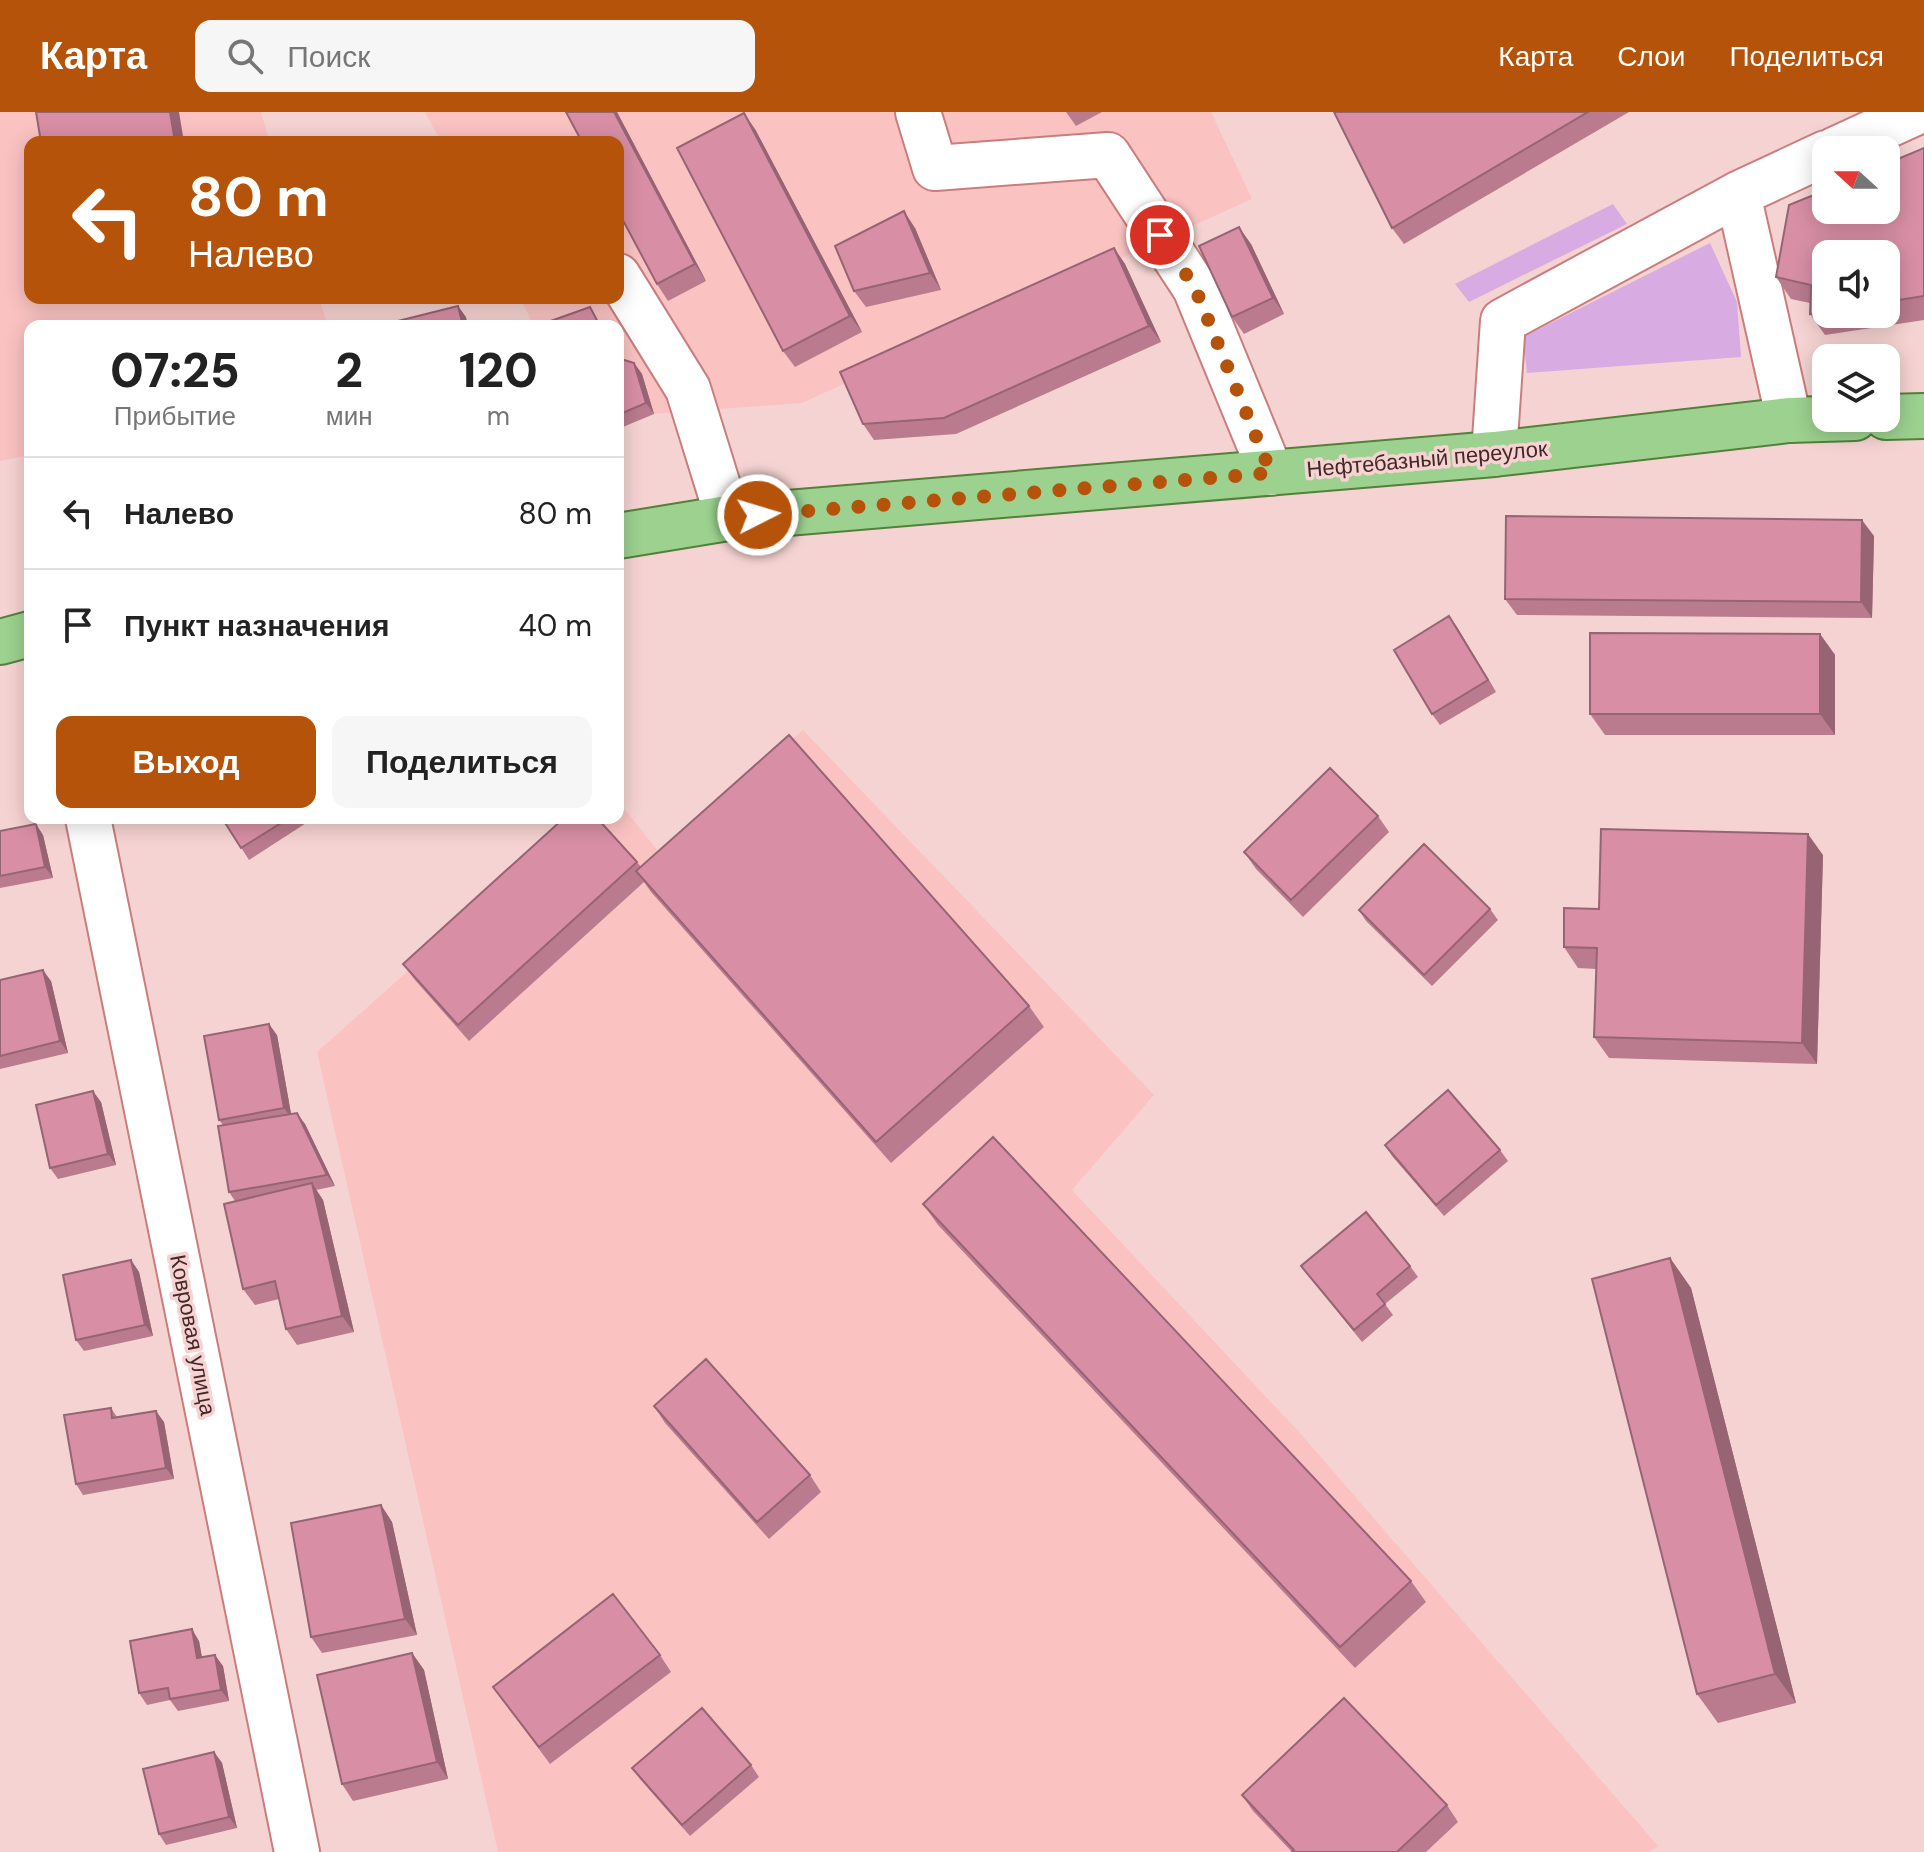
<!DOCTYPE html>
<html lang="ru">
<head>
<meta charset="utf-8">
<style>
  :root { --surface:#fff; --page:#f6f6f6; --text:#222; --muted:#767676; --line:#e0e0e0; --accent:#b45309 }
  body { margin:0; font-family:"DM Sans",sans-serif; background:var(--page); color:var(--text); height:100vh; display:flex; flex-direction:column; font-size:30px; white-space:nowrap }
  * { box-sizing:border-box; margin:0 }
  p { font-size:26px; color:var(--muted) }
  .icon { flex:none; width:44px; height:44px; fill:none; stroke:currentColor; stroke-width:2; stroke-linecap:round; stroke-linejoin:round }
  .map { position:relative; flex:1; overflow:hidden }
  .drawer { position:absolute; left:24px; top:208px; width:600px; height:504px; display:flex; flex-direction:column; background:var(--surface); border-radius:16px; box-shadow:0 4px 20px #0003 }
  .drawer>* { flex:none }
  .banner { position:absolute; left:24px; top:24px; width:600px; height:168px; border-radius:16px; box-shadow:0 4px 20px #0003; background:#b45309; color:#fff; overflow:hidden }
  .needle { width:52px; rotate:291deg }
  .fabs { position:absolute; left:1812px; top:24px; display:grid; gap:16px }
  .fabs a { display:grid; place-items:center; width:88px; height:88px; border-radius:16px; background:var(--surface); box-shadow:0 4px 20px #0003; font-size:40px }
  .pin { position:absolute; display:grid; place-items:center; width:68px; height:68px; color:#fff; margin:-34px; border:4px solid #fff; border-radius:50%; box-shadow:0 2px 8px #0007 }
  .me { position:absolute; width:88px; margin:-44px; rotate:85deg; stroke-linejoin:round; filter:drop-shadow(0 0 6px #0008) }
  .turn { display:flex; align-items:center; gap:28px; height:168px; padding:0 32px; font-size:36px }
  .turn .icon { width:104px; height:104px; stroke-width:2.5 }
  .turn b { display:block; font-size:56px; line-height:68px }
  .eta { display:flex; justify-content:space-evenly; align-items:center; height:136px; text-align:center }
  .eta b { font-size:48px; font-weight:800; line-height:56px }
  .primary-button { display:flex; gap:16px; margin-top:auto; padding:16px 32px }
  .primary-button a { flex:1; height:92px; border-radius:16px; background:var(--accent); color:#fff; font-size:32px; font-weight:800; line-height:92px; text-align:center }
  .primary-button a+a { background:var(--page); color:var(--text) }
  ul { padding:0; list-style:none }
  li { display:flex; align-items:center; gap:24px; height:112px; padding:0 32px; border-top:2px solid var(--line) }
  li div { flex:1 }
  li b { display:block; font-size:30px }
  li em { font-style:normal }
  header { display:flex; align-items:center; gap:48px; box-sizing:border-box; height:112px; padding:0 40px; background:var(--accent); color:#fff }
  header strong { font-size:38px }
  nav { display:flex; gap:44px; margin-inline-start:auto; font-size:28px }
  .search { width:560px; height:72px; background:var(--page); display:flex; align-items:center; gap:20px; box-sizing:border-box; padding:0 28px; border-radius:16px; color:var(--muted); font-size:30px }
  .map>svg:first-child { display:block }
</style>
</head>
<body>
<header>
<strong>Карта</strong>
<div class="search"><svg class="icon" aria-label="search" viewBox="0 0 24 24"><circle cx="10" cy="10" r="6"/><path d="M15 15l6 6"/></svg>Поиск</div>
<nav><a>Карта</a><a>Слои</a><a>Поделиться</a></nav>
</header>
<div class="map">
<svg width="1924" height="1740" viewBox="0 0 1924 1740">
  <rect width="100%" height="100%" fill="#f5d3d2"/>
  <path fill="#fac3c2" d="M 0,0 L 261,0 L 270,30 L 30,30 L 30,186 L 319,186 L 328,214 L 30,214 L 30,343 L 0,349 Z
    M 425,0 L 1211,0 L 1252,87 L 802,291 L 654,302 L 618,317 L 618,214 L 534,214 L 520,186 L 618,186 L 618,30 L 441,30 Z
    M 803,618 L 1154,983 L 1072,1078 L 1300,1321 L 1658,1734 L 1649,1740 L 498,1740 L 317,940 L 580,706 L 618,706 L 618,689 L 658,739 Z"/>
  <path fill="#d8abe2" d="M 1613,92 L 1627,112 L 1469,190 L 1455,172 Z
    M 1710,131 L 1737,190 L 1741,245 L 1527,261 L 1523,225 Z"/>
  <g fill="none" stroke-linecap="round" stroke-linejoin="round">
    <g stroke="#ca7d7d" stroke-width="48">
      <path id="minor" d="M 918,0 L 935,56 L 1108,43 L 1195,176 L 1271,361
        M 1834,38 L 1917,0
        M 1738,82 L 1826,41
        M 618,164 L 688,277 L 728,406
        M 1494,342 L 1503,209 L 1738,82 L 1789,308
        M 88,706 L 297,1740"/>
    </g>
    <g stroke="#53813a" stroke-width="48">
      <path id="major" d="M 1886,305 L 1924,304
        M 618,424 L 728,406 L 1494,342 L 1789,308 L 1855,306
        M 0,530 L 30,522"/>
    </g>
    <use href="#minor" stroke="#fff" stroke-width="44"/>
    <use href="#major" stroke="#9cd18f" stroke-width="44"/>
  </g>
  <path fill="#ba7b8e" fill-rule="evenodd" d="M 617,0 L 706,169 L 668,189 L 657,172 Z
    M 1066,0 L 1102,0 L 1076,14 Z
    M 1334,0 L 1629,0 L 1404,132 L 1392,116 Z
    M 755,17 L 862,220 L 795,255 L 783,239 Z
    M 1924,36 L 1924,208 L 1825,223 L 1810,202 L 1810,191 L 1791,187 L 1776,165 ZM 1826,142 L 1886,142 L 1886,202 L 1826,202 Z
    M 915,116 L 941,178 L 866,195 L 854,179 Z
    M 1251,132 L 1284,202 L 1244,222 L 1232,205 Z
    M 1114,136 L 1125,152 L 1161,230 L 956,322 L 874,328 L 863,312 Z
    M 132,186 L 157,186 L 135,190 Z
    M 618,244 L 620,247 L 634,251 L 642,262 L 654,302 L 618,317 Z
    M 1874,424 L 1872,506 L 1517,503 L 1505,487 Z
    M 1449,504 L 1496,580 L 1440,613 L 1432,602 Z
    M 1820,522 L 1835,543 L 1835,623 L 1605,623 L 1590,602 Z
    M 1378,704 L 1389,720 L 1303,805 L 1256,757 L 1244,740 Z
    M 222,706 L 314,706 L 249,748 Z
    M 0,719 L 43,723 L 53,766 L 0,776 Z
    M 1823,743 L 1817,952 L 1609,946 L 1594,925 L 1596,857 L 1578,856 L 1564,835 L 1599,797 Z
    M 637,750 L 641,755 L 1029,894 L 1044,915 L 891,1051 L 651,780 L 644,770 L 469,929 L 415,868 L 403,852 Z
    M 1490,797 L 1498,808 L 1432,874 L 1366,809 L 1359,798 Z
    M 51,869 L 68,941 L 0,957 L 0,894 Z
    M 277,923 L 291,1002 L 305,1012 L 335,1074 L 316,1078 L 323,1088 L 354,1220 L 297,1233 L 286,1217 L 279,1187 L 255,1193 L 243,1177 L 235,1089 L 229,1080 L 223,1013 L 219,1008 Z
    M 101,990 L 116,1053 L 58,1067 L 50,1056 Z
    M 1385,1033 L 1500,1038 L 1508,1049 L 1444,1104 L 1392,1044 Z
    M 923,1092 L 1411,1469 L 1426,1490 L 1355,1556 L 938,1113 Z
    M 1670,1146 L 1691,1176 L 1796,1591 L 1718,1611 L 1697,1582 Z
    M 131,1148 L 139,1160 L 153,1224 L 84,1239 L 76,1228 Z
    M 1301,1154 L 1410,1154 L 1418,1165 L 1385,1192 L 1393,1203 L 1362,1230 Z
    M 654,1294 L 810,1363 L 821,1380 L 769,1427 L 665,1311 Z
    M 111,1296 L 117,1305 L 164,1310 L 174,1367 L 83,1383 L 76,1372 Z
    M 381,1393 L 392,1410 L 417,1523 L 322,1541 L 311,1525 Z
    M 199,1529 L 202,1545 L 223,1554 L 229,1589 L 178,1599 L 170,1588 L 147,1593 L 139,1581 Z
    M 412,1541 L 424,1558 L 448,1667 L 353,1689 L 342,1672 Z
    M 660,1543 L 671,1560 L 550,1652 L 493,1575 Z
    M 214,1640 L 222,1651 L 237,1716 L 166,1733 L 159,1722 Z
    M 751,1653 L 759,1665 L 690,1724 L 640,1667 L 632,1656 Z
    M 1242,1683 L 1447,1693 L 1458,1710 L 1426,1740 L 1292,1740 L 1253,1699 Z"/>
  <path fill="#976474" d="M 170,0 L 179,0 L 184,30 L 175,30 Z
    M 614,0 L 617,0 L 706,169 L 695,152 Z
    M 744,1 L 755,17 L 862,220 L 850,204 Z
    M 904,99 L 915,116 L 941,178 L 930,161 Z
    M 1239,115 L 1251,132 L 1284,202 L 1273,186 Z
    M 1114,136 L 1125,152 L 1161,230 L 1149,214 Z
    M 458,194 L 466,205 L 468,214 L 463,214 Z
    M 634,251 L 642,262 L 654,302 L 646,291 Z
    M 1862,408 L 1874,424 L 1872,506 L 1861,490 Z
    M 1449,504 L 1457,515 L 1496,580 L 1488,568 Z
    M 1820,522 L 1835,543 L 1835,623 L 1820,602 Z
    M 36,712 L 43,723 L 53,766 L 45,755 Z
    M 1808,722 L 1823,743 L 1817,952 L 1802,931 Z
    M 43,858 L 51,869 L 68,941 L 60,929 Z
    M 269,912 L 277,923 L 292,1007 L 284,996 Z
    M 93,979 L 101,990 L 116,1053 L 108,1042 Z
    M 297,1001 L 305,1012 L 335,1074 L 327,1063 Z
    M 312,1071 L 323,1088 L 354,1220 L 342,1204 Z
    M 1670,1146 L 1691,1176 L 1796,1591 L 1775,1562 Z
    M 131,1148 L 139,1160 L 153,1224 L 145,1213 Z
    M 156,1299 L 164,1310 L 174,1367 L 166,1356 Z
    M 381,1393 L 392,1410 L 417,1523 L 405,1507 Z
    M 192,1517 L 199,1529 L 204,1558 L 197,1546 Z
    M 412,1541 L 424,1558 L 448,1667 L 437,1650 Z
    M 215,1543 L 223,1554 L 229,1589 L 221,1578 Z
    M 214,1640 L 222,1651 L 237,1716 L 229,1705 Z"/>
  <path fill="#d88fa5" stroke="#976474" stroke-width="2" d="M 36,0 L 170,0 L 175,30 L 41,30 Z
    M 566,0 L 614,0 L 695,152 L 657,172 L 618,99 L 618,30 L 582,30 Z
    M 1334,0 L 1588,0 L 1392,116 Z
    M 744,1 L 850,204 L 783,239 L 677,36 Z
    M 1924,36 L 1924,184 L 1886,190 L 1886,142 L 1826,142 L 1826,200 L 1810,202 L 1811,173 L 1776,165 L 1789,93 L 1826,78 L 1826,98 L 1886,98 L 1886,52 Z
    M 904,99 L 930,161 L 854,179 L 835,134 Z
    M 1239,115 L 1273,186 L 1232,205 L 1199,134 Z
    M 1114,136 L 1149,214 L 944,306 L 863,312 L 840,260 Z
    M 458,194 L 463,214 L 382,213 Z
    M 590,195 L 600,214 L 549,214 L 548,210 Z
    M 618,246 L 634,251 L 646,291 L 618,303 Z
    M 1506,404 L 1862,408 L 1861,490 L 1505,487 Z
    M 1449,504 L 1488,568 L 1432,602 L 1394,538 Z
    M 1590,521 L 1820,522 L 1820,602 L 1590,602 Z
    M 789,623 L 1029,894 L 876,1030 L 636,759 Z
    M 1330,656 L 1378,704 L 1291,788 L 1244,740 Z
    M 222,706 L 289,706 L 241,736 Z
    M 564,706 L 597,706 L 637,750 L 458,913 L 403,852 Z
    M 36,712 L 45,755 L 0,764 L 0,719 Z
    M 1601,717 L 1808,722 L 1802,931 L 1594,925 L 1597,836 L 1564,835 L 1564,796 L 1599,797 Z
    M 1424,732 L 1490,797 L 1424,863 L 1359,798 Z
    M 43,858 L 60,929 L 0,944 L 0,868 Z
    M 269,912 L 284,996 L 219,1008 L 204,924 Z
    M 1448,978 L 1500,1038 L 1436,1093 L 1385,1033 Z
    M 93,979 L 108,1042 L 50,1056 L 36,993 Z
    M 297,1001 L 327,1063 L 229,1080 L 218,1014 Z
    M 993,1025 L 1411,1469 L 1340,1535 L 923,1092 Z
    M 312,1071 L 342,1204 L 286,1217 L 275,1169 L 243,1177 L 224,1092 Z
    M 1366,1100 L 1410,1154 L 1377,1182 L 1385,1192 L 1354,1218 L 1301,1154 Z
    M 1670,1146 L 1775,1562 L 1697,1582 L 1592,1167 Z
    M 131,1148 L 145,1213 L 76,1228 L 63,1163 Z
    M 706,1247 L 810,1363 L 757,1410 L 654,1294 Z
    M 111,1296 L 112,1306 L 156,1299 L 166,1356 L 76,1372 L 64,1303 Z
    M 381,1393 L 405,1507 L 311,1525 L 291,1411 Z
    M 613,1482 L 660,1543 L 539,1635 L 493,1575 Z
    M 192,1517 L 197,1546 L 215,1543 L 221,1578 L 170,1587 L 168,1576 L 139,1581 L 130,1529 Z
    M 412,1541 L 437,1650 L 342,1672 L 317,1563 Z
    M 1344,1586 L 1447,1693 L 1397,1740 L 1292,1740 L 1294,1738 L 1242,1683 Z
    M 702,1596 L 751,1653 L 682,1713 L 632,1656 Z
    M 214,1640 L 229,1705 L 159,1722 L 143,1657 Z"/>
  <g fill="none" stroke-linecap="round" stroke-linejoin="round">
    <path stroke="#b45309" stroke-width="14" stroke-dasharray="0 25.2" d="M 758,403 L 1271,361 L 1195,176 L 1160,123"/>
  </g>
  <g text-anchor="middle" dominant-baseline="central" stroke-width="7" stroke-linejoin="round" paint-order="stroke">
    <g font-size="22" fill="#462626" stroke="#f5d3d2">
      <text transform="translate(1427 347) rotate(-5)">Нефтебазный переулок</text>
      <text transform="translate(193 1223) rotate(79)">Ковровая улица</text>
    </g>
  </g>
</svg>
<div class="fabs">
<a><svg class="needle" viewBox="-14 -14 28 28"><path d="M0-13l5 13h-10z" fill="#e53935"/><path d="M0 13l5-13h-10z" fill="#767676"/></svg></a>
<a><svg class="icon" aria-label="sound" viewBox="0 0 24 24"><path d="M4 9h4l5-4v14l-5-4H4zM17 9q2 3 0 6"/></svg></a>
<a><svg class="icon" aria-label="layers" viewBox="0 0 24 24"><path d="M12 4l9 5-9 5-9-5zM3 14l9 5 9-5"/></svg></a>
</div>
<div class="pin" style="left:1160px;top:123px;background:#d93025"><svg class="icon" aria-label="arrive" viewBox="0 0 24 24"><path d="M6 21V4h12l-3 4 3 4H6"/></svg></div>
<svg class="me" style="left:758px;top:403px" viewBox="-20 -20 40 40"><circle r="17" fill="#b45309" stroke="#fff" stroke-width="3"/><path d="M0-11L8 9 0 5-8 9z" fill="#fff"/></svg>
<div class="banner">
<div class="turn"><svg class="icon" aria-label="left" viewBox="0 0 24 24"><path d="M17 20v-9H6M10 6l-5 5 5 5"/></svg><div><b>80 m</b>Налево</div></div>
</div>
<section class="drawer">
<div class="eta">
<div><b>07:25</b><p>Прибытие</p></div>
<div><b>2</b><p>мин</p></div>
<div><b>120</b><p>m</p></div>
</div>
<ul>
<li><svg class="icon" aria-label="left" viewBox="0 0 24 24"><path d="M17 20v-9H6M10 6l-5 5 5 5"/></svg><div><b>Налево</b></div><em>80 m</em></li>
<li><svg class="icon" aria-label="arrive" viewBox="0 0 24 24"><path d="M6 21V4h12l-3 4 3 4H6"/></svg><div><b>Пункт назначения</b></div><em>40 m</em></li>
</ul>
<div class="primary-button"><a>Выход</a><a>Поделиться</a></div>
</section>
</div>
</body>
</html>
